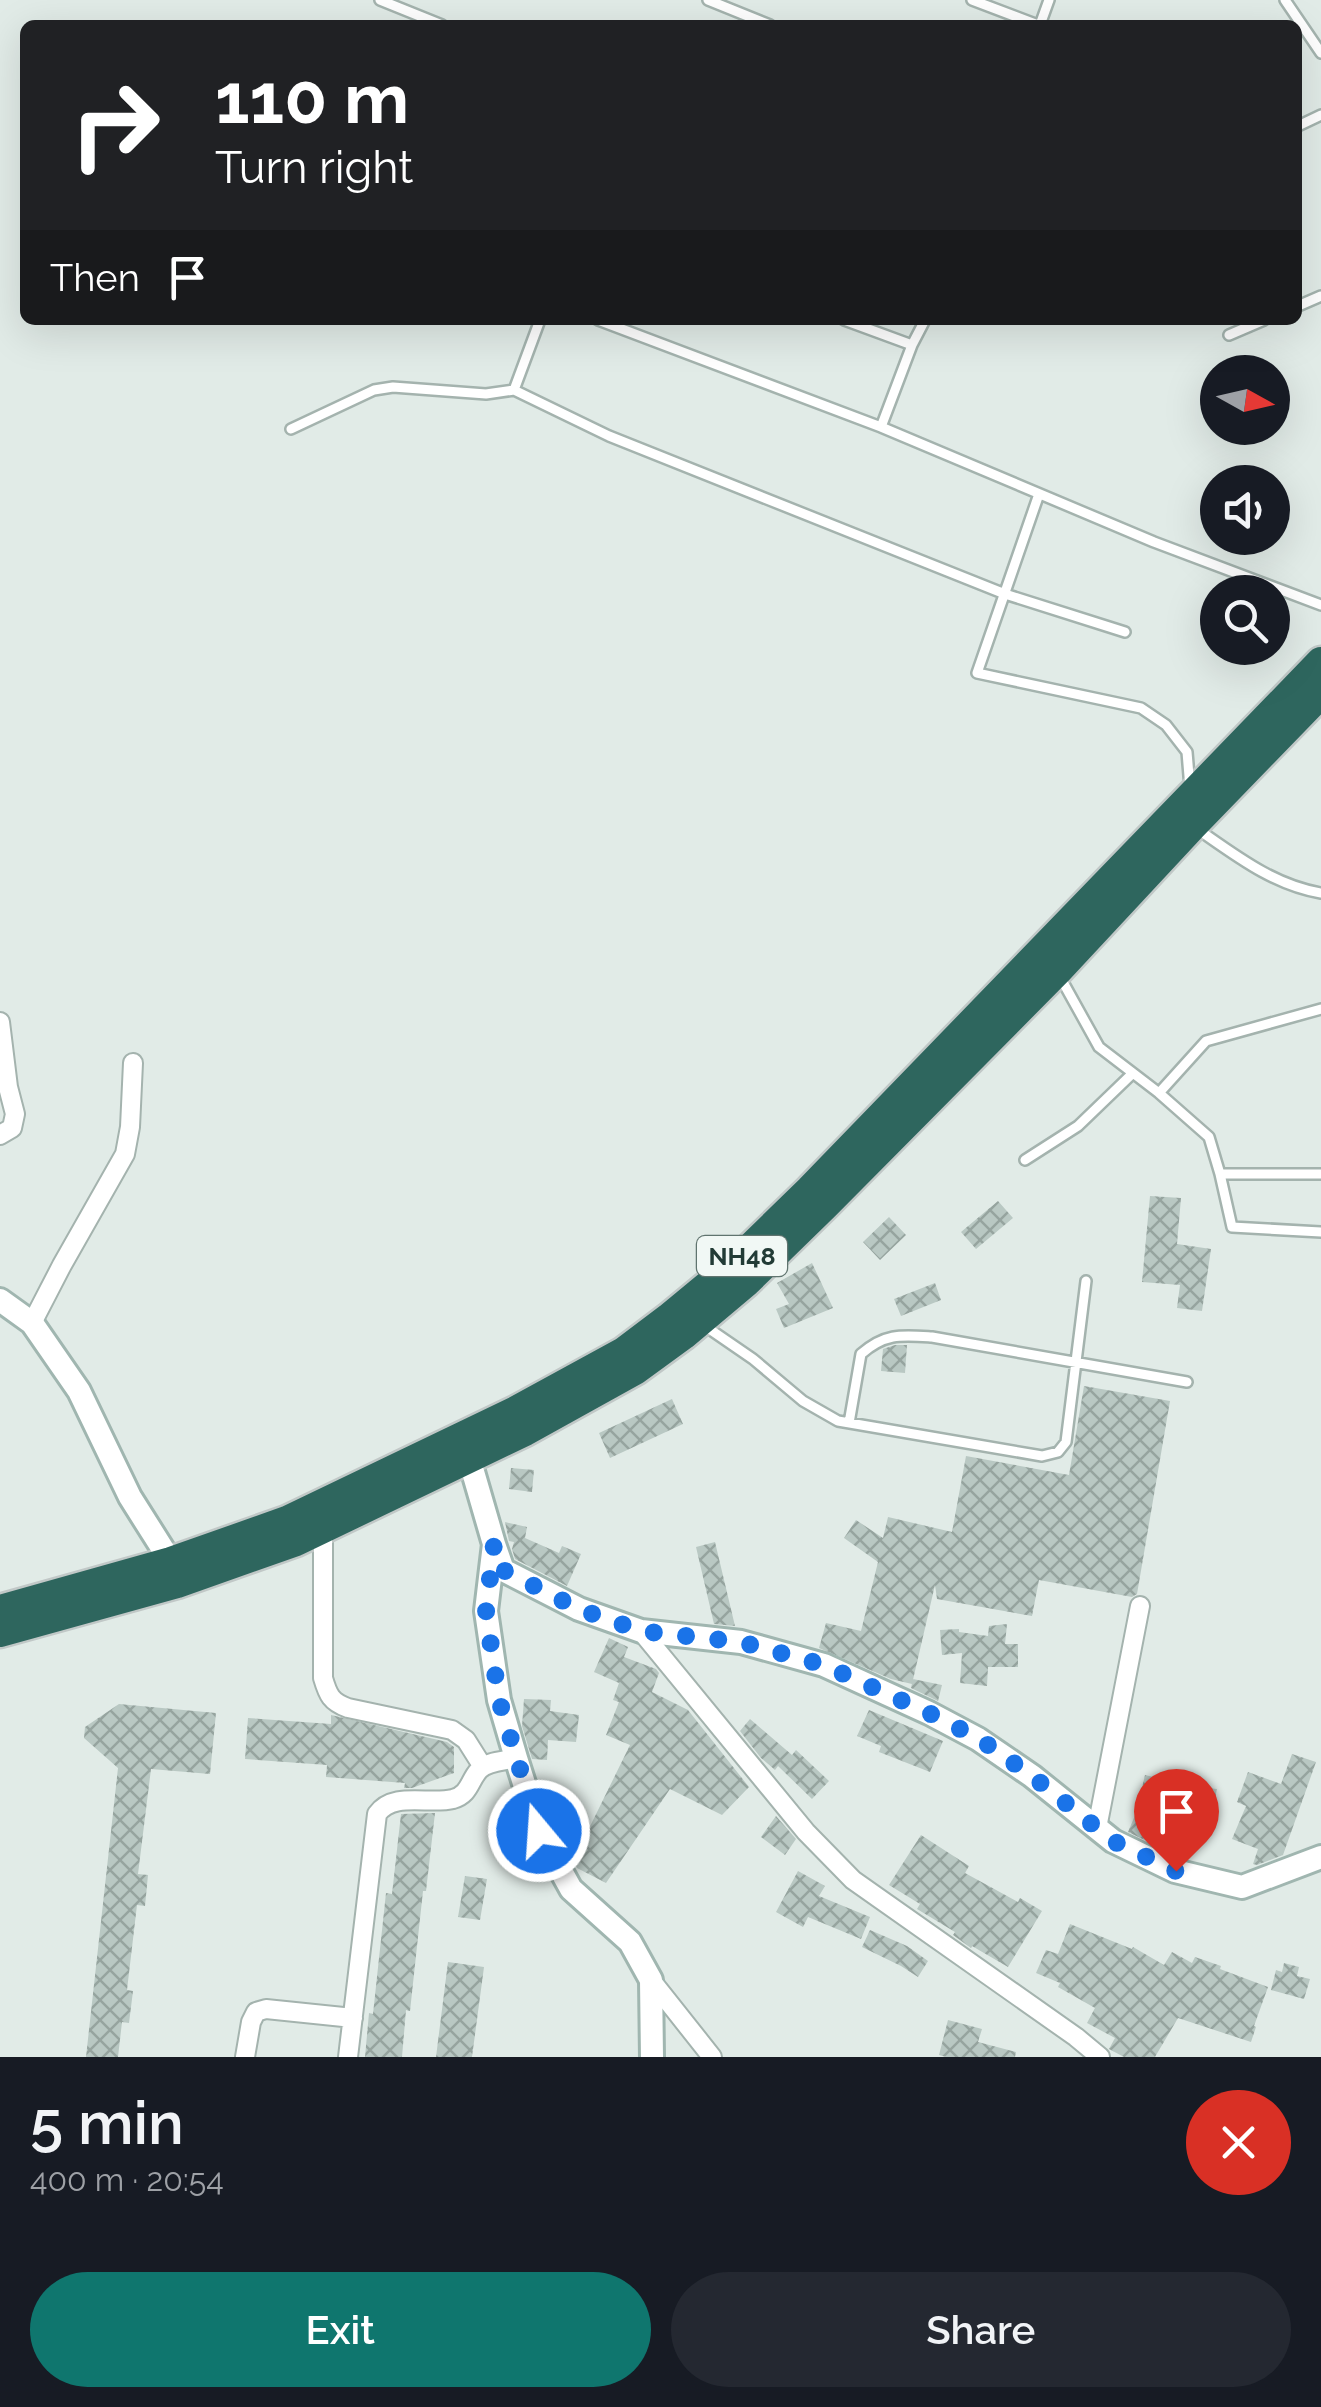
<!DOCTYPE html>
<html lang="en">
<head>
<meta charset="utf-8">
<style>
  :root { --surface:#171b24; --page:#242831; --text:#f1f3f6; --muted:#9ea1a6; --accent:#0f766e }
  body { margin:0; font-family:Raleway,sans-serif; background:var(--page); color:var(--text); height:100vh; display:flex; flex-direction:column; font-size:38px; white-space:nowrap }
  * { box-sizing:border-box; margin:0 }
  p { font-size:32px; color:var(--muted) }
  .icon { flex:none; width:55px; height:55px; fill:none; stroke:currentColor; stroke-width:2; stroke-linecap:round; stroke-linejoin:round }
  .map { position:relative; height:2057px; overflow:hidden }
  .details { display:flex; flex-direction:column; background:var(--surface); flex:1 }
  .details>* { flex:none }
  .guide { position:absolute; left:20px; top:20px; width:1282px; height:305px; border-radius:15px; box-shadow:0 10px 40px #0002; background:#202124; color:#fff; overflow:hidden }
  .needle { width:65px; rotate:98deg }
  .fabs { position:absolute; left:1200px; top:355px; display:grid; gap:20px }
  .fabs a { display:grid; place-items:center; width:90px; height:90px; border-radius:50%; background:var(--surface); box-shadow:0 10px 40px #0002; font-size:50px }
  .pin { position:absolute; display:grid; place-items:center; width:85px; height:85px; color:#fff; margin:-102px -42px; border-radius:50% 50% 50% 0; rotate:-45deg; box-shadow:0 0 10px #0007 }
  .pin .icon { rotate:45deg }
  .me { position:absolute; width:110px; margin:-55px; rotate:342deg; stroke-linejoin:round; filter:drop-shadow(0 0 8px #0008) }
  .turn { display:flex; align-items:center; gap:35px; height:210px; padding:0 30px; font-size:45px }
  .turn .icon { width:130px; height:130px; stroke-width:2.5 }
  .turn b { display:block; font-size:70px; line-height:85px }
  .then { display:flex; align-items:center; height:95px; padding:0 30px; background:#0003; gap:20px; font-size:38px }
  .round { display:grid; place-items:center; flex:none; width:105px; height:105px; border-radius:52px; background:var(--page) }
  .overview { display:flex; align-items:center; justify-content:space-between; height:170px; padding:0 30px }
  h1 { font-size:60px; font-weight:600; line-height:75px }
  .cta { display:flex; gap:20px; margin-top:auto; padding:20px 30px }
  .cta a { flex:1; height:115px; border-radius:60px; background:var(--accent); color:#fff; font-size:40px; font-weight:600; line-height:115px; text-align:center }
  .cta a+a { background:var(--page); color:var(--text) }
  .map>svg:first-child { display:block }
</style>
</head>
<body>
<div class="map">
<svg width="1321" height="2057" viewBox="0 0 1321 2057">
  <defs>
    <pattern id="building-cross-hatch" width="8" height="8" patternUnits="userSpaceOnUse" patternTransform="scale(2.5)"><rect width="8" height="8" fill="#b9c8c3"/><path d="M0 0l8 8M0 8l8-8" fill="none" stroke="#96a49f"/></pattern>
  </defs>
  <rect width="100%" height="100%" fill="#e1ebe7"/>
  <path fill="url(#building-cross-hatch)" d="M 1150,1196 L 1181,1198 L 1177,1244 L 1211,1249 L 1202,1311 L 1177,1308 L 1180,1285 L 1142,1282 Z
    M 998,1201 L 1013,1218 L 976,1249 L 961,1232 Z
    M 889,1217 L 906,1235 L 880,1260 L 863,1242 Z
    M 812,1263 L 833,1308 L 784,1328 L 776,1309 L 789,1304 L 777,1283 Z
    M 935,1283 L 941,1300 L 901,1316 L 894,1299 Z
    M 895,1345 L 907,1345 L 905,1373 L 881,1371 L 883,1349 Z
    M 1084,1386 L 1170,1401 L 1137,1594 L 1132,1597 L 1039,1580 L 1032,1616 L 937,1599 L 935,1585 L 912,1684 L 891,1679 L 819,1648 L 826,1623 L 861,1631 L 878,1562 L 844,1538 L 856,1520 L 883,1538 L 888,1517 L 952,1532 L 966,1456 L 1069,1475 Z
    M 672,1399 L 683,1424 L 610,1458 L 599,1433 Z
    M 511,1468 L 534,1470 L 532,1492 L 509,1489 Z
    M 505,1522 L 527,1527 L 525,1538 L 559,1553 L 562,1546 L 581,1554 L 567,1586 L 515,1559 L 512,1549 L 514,1542 L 509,1541 Z
    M 715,1542 L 735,1626 L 714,1624 L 696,1547 Z
    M 1007,1624 L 1005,1644 L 1018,1644 L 1018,1667 L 988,1667 L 987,1686 L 960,1683 L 962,1653 L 942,1655 L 940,1630 L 959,1629 L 959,1632 L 988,1636 L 989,1626 Z
    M 609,1638 L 628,1647 L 624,1657 L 656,1669 L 659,1673 L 652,1692 L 688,1710 L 749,1787 L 722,1815 L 670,1789 L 606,1883 L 577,1868 L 573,1861 L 630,1745 L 606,1735 L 619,1702 L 613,1700 L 619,1683 L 594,1672 Z
    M 913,1679 L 942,1685 L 938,1701 L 911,1688 Z
    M 524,1699 L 551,1700 L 550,1711 L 579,1715 L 576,1742 L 548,1740 L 547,1760 L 532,1759 L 522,1726 Z
    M 119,1704 L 216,1713 L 210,1774 L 151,1769 L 138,1874 L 148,1875 L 145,1906 L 137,1905 L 127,1990 L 133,1991 L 129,2023 L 122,2022 L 118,2057 L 86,2057 L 118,1768 L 84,1738 L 85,1727 Z
    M 869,1710 L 943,1741 L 930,1772 L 879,1752 L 881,1746 L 857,1736 Z
    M 331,1715 L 447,1742 L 454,1747 L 454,1773 L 412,1788 L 404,1788 L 405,1783 L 326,1777 L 327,1765 L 245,1759 L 248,1718 L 331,1724 Z
    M 750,1719 L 792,1755 L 796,1750 L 829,1781 L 812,1799 L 778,1766 L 775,1770 L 761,1758 L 740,1731 Z
    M 1292,1754 L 1316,1762 L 1283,1855 L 1257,1865 L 1253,1864 L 1258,1849 L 1232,1839 L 1246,1806 L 1237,1802 L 1248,1772 L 1281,1784 Z
    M 1145,1775 L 1195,1787 L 1217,1789 L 1212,1812 L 1194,1809 L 1176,1855 L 1128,1832 L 1136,1813 Z
    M 435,1813 L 426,1891 L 423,1891 L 410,2011 L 406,2010 L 402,2057 L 365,2057 L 369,2013 L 373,2014 L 386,1893 L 392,1894 L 401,1814 Z
    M 776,1816 L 796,1839 L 785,1855 L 761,1837 Z
    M 921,1835 L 969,1866 L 965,1873 L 1018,1902 L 1020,1898 L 1042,1911 L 1008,1967 L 972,1946 L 971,1948 L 953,1935 L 955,1932 L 917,1909 L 920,1904 L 889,1885 Z
    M 798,1871 L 825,1886 L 819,1896 L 870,1917 L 861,1939 L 808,1917 L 803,1927 L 776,1912 Z
    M 465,1876 L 487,1879 L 480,1920 L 458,1917 Z
    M 1070,1924 L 1132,1949 L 1133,1947 L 1164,1965 L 1172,1952 L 1192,1963 L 1195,1957 L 1221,1966 L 1220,1969 L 1268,1987 L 1254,2026 L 1256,2027 L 1251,2042 L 1178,2018 L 1155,2057 L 1124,2057 L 1109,2049 L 1115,2038 L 1087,2023 L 1095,2008 L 1058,1987 L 1060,1983 L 1036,1973 L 1046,1950 L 1058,1954 Z
    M 870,1930 L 907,1946 L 928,1961 L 918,1977 L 901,1966 L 862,1947 Z
    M 448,1962 L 484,1967 L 472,2057 L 436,2057 Z
    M 1284,1963 L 1299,1967 L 1297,1976 L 1310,1979 L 1304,1999 L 1271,1990 L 1276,1970 L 1282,1972 Z
    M 948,2020 L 982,2029 L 978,2042 L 1016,2052 L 1015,2057 L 946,2057 L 939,2055 Z"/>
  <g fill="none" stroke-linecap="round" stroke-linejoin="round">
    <g stroke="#a4b3ae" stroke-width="14">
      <path id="lane" d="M 380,0 L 442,25
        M 708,0 L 770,25
        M 972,0 L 1038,25
        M 1285,0 L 1321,53
        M 1040,25 L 1049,0
        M 1298,126 L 1321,115
        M 1298,306 L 1321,296
        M 540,320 L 514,390 L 609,436 L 1005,594 L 1125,632
        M 598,320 L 881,427 L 1154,542 L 1321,605
        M 844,320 L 912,345
        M 1229,335 L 1264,320
        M 881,427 L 912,345 L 925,320
        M 291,429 L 374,390 L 393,387 L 486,394 L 514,390
        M 1039,494 L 977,673 L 1141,708 L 1166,725 L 1187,752 L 1190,788
        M 1196,828 C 1235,855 1273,885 1321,893
        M 1059,975 L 1099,1047 L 1159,1093 L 1206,1041 L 1321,1009
        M 1159,1093 L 1209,1137 L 1220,1174 L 1321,1174
        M 1025,1160 L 1078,1126 L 1133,1073
        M 1220,1174 L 1232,1227 L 1321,1232
        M 705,1326 L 753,1359 L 803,1401 L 838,1421 L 1042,1456 L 1058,1452 L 1066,1442 L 1086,1281
        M 849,1423 L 861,1354 C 885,1333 901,1335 932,1337 L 1187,1382"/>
    </g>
    <g stroke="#a4b3ae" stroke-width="22">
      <path id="street" d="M 0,1022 L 8,1087 L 15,1114 L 12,1128 L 0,1135
        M 32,1323 L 62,1265 L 125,1154 L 130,1127 L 133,1063
        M 323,1528 L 323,1678 C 328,1695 331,1702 348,1708 L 452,1730 L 466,1740 L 483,1767
        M 641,1631 L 806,1832 L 853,1880 L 1076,2037 L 1100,2057
        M 1097,1828 L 1140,1606
        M 651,1980 L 712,2057
        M 245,2057 L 251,2022 L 256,2012 L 266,2009 L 353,2018
        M 348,2057 L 377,1814 C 393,1791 429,1805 453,1799 C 470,1794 469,1781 479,1770 C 487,1761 505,1761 516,1758"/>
    </g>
    <g stroke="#a0b6b0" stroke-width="28">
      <path id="secondary" d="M 0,1300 L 32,1323 L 79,1391 L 130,1497 L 171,1562 L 175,1574
        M 462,1447 L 469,1458 L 494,1544 L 486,1611 L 499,1700 L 516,1758 L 539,1831 L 571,1889 L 630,1942 L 651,1980 L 652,2057
        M 494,1544 L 503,1570 L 579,1609 L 641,1631 L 741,1642 L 824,1665 L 929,1713 L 978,1739 L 1032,1776 L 1113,1841 L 1175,1871 L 1242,1887 L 1321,1857"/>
    </g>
    <g stroke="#c1c8c7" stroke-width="35">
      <path id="highway" d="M 0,1610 L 171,1562 L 287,1521 L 516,1411 L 624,1352 L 669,1318 L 732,1266 L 810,1190 L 1321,662
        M 0,1632 L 177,1583 L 296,1541 L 525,1431 L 635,1370 L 683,1335 L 746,1282 L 825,1205 L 1057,971 L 1192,826 L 1321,693"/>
    </g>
    <use href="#lane" stroke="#fff" stroke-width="9"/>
    <use href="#street" stroke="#fff" stroke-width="18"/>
    <use href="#secondary" stroke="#fff" stroke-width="22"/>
    <use href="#highway" stroke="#2e665e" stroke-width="30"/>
  </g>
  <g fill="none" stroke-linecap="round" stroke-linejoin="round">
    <path stroke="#1a73e8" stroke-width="18" stroke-dasharray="0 32.4" d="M 539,1831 L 499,1700 L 486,1612 L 494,1544 L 503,1570 L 579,1609 L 641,1631 L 741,1642 L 824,1665 L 929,1713 L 978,1738 L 1032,1776 L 1113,1841 L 1176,1871"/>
  </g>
  <g text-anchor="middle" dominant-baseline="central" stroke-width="9" stroke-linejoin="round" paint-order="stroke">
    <rect fill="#f1f8f5" stroke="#60746f" stroke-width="2.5" x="697" y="1236" width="90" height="40" rx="8"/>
    <g font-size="25" font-weight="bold" fill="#223b36">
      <text x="742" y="1256">NH48</text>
    </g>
  </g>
</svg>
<div class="fabs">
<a><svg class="needle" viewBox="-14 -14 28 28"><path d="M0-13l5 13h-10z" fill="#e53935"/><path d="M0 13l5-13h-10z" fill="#9ea1a6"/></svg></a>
<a><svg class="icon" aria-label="sound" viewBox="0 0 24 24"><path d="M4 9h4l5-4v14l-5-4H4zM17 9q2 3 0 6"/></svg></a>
<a><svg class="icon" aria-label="search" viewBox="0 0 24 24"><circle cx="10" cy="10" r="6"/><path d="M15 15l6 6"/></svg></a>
</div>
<div class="pin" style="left:1176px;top:1871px;background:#d93025"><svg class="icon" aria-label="arrive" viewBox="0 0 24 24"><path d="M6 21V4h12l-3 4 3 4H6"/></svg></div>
<svg class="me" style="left:539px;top:1831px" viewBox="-20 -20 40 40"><circle r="17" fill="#1a73e8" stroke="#fff" stroke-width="3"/><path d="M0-11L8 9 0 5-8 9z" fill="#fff"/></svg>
<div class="guide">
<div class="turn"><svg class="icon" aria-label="right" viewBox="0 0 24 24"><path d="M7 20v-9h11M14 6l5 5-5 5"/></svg><div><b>110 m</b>Turn right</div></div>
<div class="then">Then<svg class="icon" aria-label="arrive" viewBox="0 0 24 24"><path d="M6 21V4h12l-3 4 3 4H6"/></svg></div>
</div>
</div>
<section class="details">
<div class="overview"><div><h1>5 min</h1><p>400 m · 20:54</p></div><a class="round" style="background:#d93025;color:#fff"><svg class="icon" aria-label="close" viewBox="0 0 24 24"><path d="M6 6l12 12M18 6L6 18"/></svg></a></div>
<div class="cta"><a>Exit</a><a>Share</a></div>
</section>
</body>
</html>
